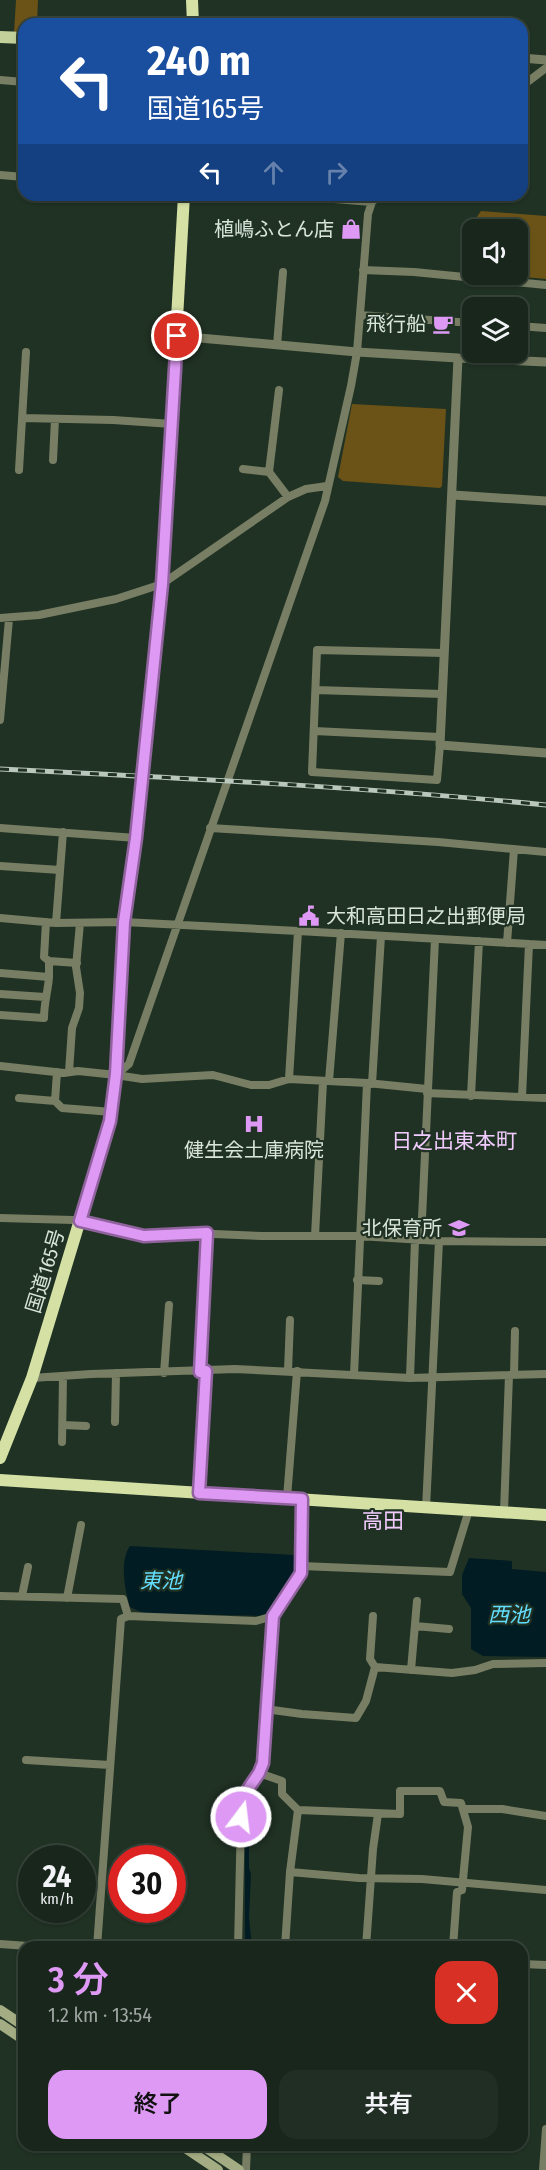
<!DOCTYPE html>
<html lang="ja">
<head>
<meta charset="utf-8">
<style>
  :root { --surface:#18261b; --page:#212e24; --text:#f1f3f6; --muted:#9fa5a3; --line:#36433a; --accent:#dd99f3 }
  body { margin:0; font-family:"Fira Sans Condensed","Noto Sans JP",sans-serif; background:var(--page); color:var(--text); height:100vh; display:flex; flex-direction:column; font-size:22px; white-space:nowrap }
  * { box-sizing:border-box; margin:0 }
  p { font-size:20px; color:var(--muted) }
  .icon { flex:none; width:33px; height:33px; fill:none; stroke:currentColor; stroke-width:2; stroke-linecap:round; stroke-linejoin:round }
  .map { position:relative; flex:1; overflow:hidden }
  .panel { position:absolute; left:18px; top:1941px; width:510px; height:210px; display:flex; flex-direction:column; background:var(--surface); border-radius:18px; box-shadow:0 2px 4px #0004,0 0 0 2px var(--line) }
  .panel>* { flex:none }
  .hud { position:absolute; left:18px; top:18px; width:510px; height:183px; border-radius:18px; box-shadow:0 2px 4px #0004,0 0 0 2px var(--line); background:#1a4fa0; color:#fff; overflow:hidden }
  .fabs { position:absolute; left:462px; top:219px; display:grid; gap:12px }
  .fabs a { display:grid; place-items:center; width:66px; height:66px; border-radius:12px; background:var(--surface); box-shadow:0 2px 4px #0004,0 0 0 2px var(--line); font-size:30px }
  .speed { position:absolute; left:18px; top:1845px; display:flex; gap:12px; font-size:30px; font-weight:700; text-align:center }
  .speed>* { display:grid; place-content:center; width:78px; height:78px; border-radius:50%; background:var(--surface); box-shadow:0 2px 4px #0004,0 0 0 2px var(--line); line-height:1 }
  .speed small { font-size:15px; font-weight:400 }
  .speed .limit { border:9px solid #d22; background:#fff; color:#111 }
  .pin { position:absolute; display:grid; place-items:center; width:51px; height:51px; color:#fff; margin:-26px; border:3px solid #fff; border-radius:50%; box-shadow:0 2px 6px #0007 }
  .me { position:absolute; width:66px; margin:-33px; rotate:15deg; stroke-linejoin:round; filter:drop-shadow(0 0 4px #0008) }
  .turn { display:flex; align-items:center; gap:21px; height:126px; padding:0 30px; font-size:27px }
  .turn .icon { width:78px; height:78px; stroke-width:2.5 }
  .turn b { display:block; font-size:42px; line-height:51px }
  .lanes { display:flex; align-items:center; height:57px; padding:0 30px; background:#0003; justify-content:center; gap:30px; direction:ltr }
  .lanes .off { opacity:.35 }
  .round { display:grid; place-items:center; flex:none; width:63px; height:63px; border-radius:18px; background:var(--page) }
  .overview { display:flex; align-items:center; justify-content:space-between; height:102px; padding:0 30px }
  h1 { font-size:36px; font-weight:600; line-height:45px; color:var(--accent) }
  .primary-button { display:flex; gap:12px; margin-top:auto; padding:12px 30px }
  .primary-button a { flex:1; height:69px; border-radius:18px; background:var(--accent); color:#111; font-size:24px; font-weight:600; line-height:69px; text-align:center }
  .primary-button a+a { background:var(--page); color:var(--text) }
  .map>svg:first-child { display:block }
</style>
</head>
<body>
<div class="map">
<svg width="546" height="2170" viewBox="0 0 546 2170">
  <rect width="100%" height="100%" fill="#203224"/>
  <path fill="#6b5216" d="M 16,0 L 38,0 L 37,24 L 24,24 L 24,34 L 14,33 Z
    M 481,211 L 546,216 L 546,279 L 502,275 L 518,274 L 518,230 L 472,230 L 472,271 L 465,270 L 469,228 Z
    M 352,404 L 446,409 L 442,486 L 440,488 L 343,481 L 338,477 Z"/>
  <path fill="#021c23" d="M 130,1546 L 294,1555 L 298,1561 L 298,1573 L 271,1612 L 261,1616 L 143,1613 L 130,1607 C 125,1590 119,1562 130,1546 Z
    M 469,1558 L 512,1561 L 512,1569 L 546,1572 L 546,1657 L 483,1656 L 471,1649 L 471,1608 L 462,1594 L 462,1575 Z
    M 252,1794 L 258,1794 L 249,1833 L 249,1868 L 251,1874 L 249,1917 L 252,1947 L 245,1947 L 245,1826 Z"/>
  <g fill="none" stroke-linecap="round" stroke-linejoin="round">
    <path stroke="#787e64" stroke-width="8" d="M 0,80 L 24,82
      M 522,86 L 546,68
      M 0,175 L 24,177
      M 284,195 L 372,202
      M 363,270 L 414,272 L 546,285
      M 360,315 L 472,323
      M 518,326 L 546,328
      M 277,345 L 283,272
      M 279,390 L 269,472 L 288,497
      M 22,418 L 113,420 L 172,424
      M 53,460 L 55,419
      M 243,469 L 269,472
      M 19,470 L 26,352
      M 0,618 L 39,615 L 116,599 L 162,584 L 288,497 L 306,489 L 327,486
      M 316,690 L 442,694
      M 0,720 L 9,619
      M 314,731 L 440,737
      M 440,745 L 437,780 L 312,772 L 317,650 L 444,653
      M 0,828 L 136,838
      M 210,828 L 438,842 L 546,852
      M 0,866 L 60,870
      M 0,918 L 56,923 L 124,922 L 298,931 L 546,945
      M 46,922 L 44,957 L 49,961 L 49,977
      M 56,923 L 63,832
      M 507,943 L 514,849
      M 49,961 L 77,963
      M 0,973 L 49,977 C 48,991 44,1003 44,1018 L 0,1015
      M 0,994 L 45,997
      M 0,1066 L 64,1073 L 78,1071 L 116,1075 L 142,1079 L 213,1075 L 251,1085 L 269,1085 L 289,1079 L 367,1083 L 427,1089
      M 57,1072 L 55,1101 L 62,1108 L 112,1112
      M 69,1072 L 72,1028 L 79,1008 L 80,993 L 76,967 L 80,923
      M 116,1075 L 129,1064 L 325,501 L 351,386 L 357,352 L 368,214 L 372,202 L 380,195
      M 289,1079 L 298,931
      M 329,1081 L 341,933
      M 372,1084 L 381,936
      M 427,1093 L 546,1098
      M 471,1096 L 479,941
      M 522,1097 L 529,944
      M 19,1098 L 55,1101
      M 0,1218 L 73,1220 L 144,1236 L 190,1233 L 262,1236 L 359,1236 L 439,1241 L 546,1242
      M 315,1236 L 323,1082
      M 421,1240 L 435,939
      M 357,1280 L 379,1281
      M 288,1371 L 290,1320
      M 200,1372 L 207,1233
      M 164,1373 L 169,1305
      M 354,1375 L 367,1083
      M 514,1375 L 515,1331
      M 32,1378 L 91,1374 L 235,1369 L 410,1378 L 546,1374
      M 410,1378 L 415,1240
      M 115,1422 L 116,1373
      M 63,1425 L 86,1426
      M 62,1442 L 63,1376
      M 199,1493 L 206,1371
      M 287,1498 L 297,1371
      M 426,1508 L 439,1241
      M 504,1512 L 509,1375
      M 301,1566 L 450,1572 L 469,1510
      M 0,1596 L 123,1599 L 128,1616
      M 22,1596 L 28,1567
      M 67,1598 L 81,1525
      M 373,1616 L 370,1659 L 375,1667
      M 415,1626 L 449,1629
      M 411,1670 L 417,1601
      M 265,1709 L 302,1714 L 356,1718 L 366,1701 L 375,1667 L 452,1673 L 475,1670 L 493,1664 L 546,1663
      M 26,1760 L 110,1765
      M 259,1773 L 282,1781 L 282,1794 L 298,1810 L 290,1872 L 285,1947
      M 463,1809 L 502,1809 L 546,1816
      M 298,1810 L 400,1814 L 400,1791 L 440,1791 L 444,1802 L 461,1803 L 468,1827 L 462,1890 L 457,1892 L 453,1947
      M 290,1872 L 359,1878 L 422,1879 L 546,1890
      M 0,1944 L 42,1947
      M 97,1947 L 121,1619 L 128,1616 L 256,1621 L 273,1616 L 301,1573 L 302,1499
      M 238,1947 L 241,1817 L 248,1789 L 259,1773 L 263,1763 L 273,1616
      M 366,1947 L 373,1849 L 378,1814
      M 522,1964 L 546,1965
      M 246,2170 L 247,2145
      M 543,2170 L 546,2129"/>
    <path stroke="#787e64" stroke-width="9" d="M 522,58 L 546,60
      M 177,336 L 357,352 L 458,358 L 440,745 L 546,753
      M 458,358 L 546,362
      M 453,495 L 546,501"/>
    <path stroke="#a3ac82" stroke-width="10" d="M 0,2010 L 24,2026
      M 0,2024 L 24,2040
      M 181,2145 L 218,2170
      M 202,2145 L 239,2170"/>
    <path stroke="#c4d099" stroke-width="12" d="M 0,37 L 24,38"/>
    <path stroke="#d4e0a4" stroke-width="12" d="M 192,0 L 193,24
      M 0,1458 L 32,1378 L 110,1121 L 116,1075 L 124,922 L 136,838 L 162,584 L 184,195
      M 0,1480 L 546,1515"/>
    <g stroke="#bac7bd" stroke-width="5">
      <path id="rail" d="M 0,769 C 182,778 364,787 546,805"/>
    </g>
    <use href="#rail" stroke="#203224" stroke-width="3" stroke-dasharray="9" stroke-linecap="butt"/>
  </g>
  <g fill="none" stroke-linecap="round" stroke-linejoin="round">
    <g stroke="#90639e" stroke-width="15">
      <path id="route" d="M 177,336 L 162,584 L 136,838 L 124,922 L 116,1074 L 110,1121 L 80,1221 L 144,1236 L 207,1233 L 200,1372 L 206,1371 L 199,1493 L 302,1499 L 301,1573 L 273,1616 L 263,1763 L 259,1773 L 248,1789 L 241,1817"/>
    </g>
    <use href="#route" stroke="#dd99f3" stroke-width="10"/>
  </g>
  <defs>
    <g id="shop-bare" transform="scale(1.62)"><path d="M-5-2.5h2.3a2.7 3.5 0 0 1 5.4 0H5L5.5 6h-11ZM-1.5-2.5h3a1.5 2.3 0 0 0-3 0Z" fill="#dd99f3" stroke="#203224" stroke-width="2.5" paint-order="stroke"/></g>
    <g id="cafe-bare" transform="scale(1.62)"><path d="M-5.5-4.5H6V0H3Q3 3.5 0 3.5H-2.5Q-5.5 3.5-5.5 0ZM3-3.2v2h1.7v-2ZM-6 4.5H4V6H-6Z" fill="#dd99f3" stroke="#203224" stroke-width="2.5" paint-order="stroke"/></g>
    <g id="civic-bare" transform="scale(1.62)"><path d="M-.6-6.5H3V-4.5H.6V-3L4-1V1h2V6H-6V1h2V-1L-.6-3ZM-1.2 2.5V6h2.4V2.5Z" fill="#dd99f3" stroke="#203224" stroke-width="2.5" paint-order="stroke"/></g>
    <g id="hospital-bare" transform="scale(1.62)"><path d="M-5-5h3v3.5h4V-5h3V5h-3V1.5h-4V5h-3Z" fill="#dd99f3" stroke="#203224" stroke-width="2.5" paint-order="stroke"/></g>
    <g id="school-bare" transform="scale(1.62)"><path d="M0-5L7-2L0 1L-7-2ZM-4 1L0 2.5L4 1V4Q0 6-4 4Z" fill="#dd99f3" stroke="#203224" stroke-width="2.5" paint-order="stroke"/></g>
  </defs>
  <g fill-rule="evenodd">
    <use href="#shop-bare" x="351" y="229"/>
    <use href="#cafe-bare" x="443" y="324"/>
    <use href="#civic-bare" x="309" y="916"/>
    <use href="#hospital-bare" x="254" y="1124"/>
    <use href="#school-bare" x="459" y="1228"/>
  </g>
  <g text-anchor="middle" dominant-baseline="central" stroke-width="4.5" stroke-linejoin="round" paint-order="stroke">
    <g font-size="20" fill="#d9e5db" stroke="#203224" text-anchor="end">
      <text x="334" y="229">植嶋ふとん店</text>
      <text x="426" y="324">飛行船</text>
      <text x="326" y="916" text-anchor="start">大和高田日之出郵便局</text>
      <text x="254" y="1150" text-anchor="middle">健生会土庫病院</text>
      <text x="442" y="1228">北保育所</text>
    </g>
    <g font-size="20" fill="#d9e5db" stroke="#203224">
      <text transform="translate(45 1271) rotate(-73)">国道165号</text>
    </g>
    <g font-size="21" fill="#f2cbfe" stroke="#203224">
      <text x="454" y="1141">日之出東本町</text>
      <text x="383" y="1521">高田</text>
    </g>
    <g font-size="21" font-style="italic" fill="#63ddfd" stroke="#203224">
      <text x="161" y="1581">東池</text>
      <text x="509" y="1615">西池</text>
    </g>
  </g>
</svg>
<div class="fabs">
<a><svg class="icon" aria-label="sound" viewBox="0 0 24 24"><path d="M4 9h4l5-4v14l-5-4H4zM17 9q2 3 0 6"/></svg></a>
<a><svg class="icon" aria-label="layers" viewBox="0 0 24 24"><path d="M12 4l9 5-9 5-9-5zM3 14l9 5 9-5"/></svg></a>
</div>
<div class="speed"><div>24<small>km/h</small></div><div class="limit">30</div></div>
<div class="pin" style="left:177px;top:336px;background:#d93025"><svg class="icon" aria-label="arrive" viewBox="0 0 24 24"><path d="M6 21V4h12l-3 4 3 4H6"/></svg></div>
<svg class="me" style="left:241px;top:1817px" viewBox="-20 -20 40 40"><circle r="17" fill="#dd99f3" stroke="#fff" stroke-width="3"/><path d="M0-11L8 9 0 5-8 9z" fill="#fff"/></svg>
<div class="hud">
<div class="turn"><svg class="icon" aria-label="left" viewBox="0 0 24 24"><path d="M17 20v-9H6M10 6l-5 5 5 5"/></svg><div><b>240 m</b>国道165号</div></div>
<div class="lanes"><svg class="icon" aria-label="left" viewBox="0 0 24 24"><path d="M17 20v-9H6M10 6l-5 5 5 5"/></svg><svg class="icon off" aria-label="ahead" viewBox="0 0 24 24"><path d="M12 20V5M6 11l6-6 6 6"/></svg><svg class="icon off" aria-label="right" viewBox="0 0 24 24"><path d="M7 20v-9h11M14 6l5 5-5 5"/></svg></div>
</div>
<section class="panel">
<div class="overview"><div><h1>3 分</h1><p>1.2 km · 13:54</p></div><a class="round" style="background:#d93025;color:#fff"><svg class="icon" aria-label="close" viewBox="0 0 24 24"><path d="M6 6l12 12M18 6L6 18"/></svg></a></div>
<div class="primary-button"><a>終了</a><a>共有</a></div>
</section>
</div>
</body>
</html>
